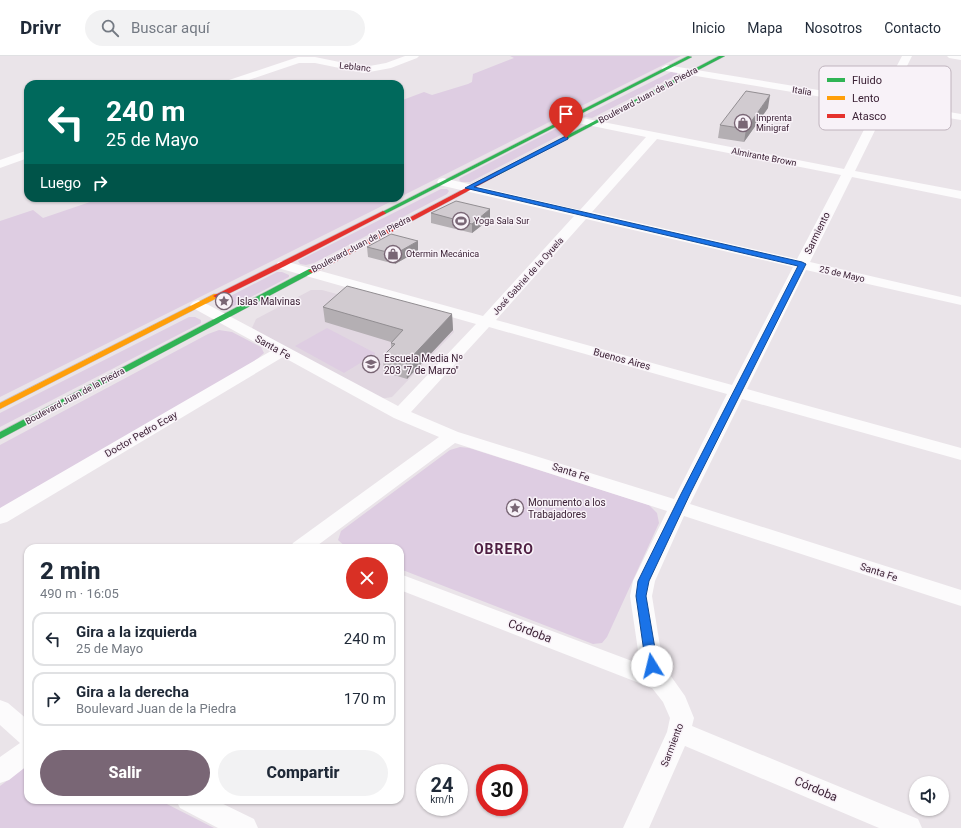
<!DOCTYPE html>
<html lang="es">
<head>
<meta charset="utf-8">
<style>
  :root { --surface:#fff; --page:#f2f2f3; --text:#1f2937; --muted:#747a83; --line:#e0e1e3; --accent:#796675 }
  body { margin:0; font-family:Roboto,sans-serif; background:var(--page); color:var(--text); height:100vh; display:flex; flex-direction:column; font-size:15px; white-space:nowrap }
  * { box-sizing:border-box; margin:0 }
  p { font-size:13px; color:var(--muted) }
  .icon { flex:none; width:22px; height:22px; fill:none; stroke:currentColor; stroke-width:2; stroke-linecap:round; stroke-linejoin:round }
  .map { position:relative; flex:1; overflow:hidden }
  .side { position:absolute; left:24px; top:488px; width:380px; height:260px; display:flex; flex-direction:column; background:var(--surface); border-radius:12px; box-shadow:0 1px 3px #0004 }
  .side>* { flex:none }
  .guide { position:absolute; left:24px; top:24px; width:380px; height:122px; border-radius:12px; box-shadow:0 1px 3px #0004; background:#00695c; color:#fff; overflow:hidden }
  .tools { position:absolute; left:909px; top:720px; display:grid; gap:8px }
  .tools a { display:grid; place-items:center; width:40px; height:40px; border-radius:50%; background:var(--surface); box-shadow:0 1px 3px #0004; font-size:20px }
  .speed { position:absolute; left:416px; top:708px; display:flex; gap:8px; font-size:20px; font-weight:700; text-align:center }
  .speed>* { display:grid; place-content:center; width:52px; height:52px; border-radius:50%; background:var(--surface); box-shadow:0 1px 3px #0004; line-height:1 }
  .speed small { font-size:10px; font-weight:400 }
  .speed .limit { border:6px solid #d22; background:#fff; color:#111 }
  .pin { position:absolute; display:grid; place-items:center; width:34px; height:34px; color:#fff; margin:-41px -17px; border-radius:50% 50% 50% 0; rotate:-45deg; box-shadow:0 0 4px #0007 }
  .pin .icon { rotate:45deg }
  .me { position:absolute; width:44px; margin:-22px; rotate:351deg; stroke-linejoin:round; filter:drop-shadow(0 0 3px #0008) }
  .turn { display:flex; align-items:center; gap:14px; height:84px; padding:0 16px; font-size:18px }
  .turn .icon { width:52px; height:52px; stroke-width:2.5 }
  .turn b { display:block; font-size:28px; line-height:34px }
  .then { display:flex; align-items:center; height:38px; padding:0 16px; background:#0003; gap:8px; font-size:15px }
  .round { display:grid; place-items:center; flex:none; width:42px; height:42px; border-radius:21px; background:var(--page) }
  .summary { display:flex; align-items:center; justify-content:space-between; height:68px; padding:0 16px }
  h1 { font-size:24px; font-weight:800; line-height:30px }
  .button { display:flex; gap:8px; margin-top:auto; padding:8px 16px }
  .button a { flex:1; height:46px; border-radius:24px; background:var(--accent); color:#fff; font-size:16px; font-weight:800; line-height:46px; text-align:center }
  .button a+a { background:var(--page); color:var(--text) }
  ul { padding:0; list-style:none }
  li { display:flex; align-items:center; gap:12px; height:54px; margin:0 8px 6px; padding:0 8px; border:2px solid var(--line); border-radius:12px }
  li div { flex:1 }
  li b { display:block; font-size:15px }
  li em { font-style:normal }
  header { display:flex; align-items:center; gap:24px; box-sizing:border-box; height:56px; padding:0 20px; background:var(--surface); border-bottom:1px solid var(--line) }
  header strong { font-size:19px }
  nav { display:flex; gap:22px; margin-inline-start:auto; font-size:14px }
  .search { width:280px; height:36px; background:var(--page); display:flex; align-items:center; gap:10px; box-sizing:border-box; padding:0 14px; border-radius:22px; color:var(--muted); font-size:15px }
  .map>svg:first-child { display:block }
</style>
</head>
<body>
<header>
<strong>Drivr</strong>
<div class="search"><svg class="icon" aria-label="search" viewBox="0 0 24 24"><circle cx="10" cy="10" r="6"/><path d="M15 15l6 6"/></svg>Buscar aquí</div>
<nav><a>Inicio</a><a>Mapa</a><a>Nosotros</a><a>Contacto</a></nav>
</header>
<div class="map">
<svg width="961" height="772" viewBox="0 0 961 772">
  <rect width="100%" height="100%" fill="#eae4e9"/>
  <path fill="#e1d7e1" d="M 311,234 L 322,234 L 451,269 L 454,276 L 392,341 L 380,343 L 252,272 L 256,263 Z"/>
  <path fill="#decde2" d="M 510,0 L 681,0 L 400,141 L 400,45 L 424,36 L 432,39 L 468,28 L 472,26 L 473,18 L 514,2 Z
    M 671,16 L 677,17 L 677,19 L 592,62 L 584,61 L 583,60 Z
    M 567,67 L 575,68 L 578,70 L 470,126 L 461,126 L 459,124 L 460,122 Z
    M 441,133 L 447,133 L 449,135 L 447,138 L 314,207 L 306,209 L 300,208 L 298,205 Z
    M 84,142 L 398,142 L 0,341 L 0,165 L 33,154 L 43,162 L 90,146 Z
    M 277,216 L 282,216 L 289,219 L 289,221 L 230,252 L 221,251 L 219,249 L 219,246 Z
    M 189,261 L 195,261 L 201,264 L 201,267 L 0,371 L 0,357 Z
    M 327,272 L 375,297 L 375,298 L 344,317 L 295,290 Z
    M 219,274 L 232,276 L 261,291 L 264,297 L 255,305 L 0,453 L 0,389 L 208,278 Z
    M 460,391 L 469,392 L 649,449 L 657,457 L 659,467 L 607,581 L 602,587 L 593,588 L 400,513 L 400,492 L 347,492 L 338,484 L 341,475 L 450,394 Z
    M 28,709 L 28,744 L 159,744 L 214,772 L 0,772 L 0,730 Z"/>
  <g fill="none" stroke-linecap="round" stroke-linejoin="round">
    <g stroke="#c9c0c7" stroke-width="1">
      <path id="fast" d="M 688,0 L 692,1 L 385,158 L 380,157 Z
        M 719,0 L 725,0 L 500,118 L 495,117 Z
        M 309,213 L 312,213 L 316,215 L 0,383 L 0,376 Z"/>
    </g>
    <g stroke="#c9c0c7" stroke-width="1">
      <path id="slow" d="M 214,238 L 217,238 L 221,240 L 0,353 L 0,347 Z"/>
    </g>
    <g stroke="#c9c0c7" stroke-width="1">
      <path id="jam" d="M 498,115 L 500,116 L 500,118 L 315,217 L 312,217 L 308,215 Z
        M 383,155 L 386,157 L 385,158 L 285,210 L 220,242 L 217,242 L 213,240 Z"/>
    </g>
    <path fill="#fcfbfc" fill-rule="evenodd" d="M 405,0 L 419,0 L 417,2 L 391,12 L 364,17 L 315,7 L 299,7 L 237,28 L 222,28 L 223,26 L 298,1 L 315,1 L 364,11 L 386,7 Z
      M 902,0 L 912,0 L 889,46 L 961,58 L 961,64 L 886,52 L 855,115 L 961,135 L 961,143 L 852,121 L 810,206 L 961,241 L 961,249 L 806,214 L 747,333 L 961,392 L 961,404 L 742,343 L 690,448 L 961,534 L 961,550 L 684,460 L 655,525 L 652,540 L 663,609 L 685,640 L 694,662 L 692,670 L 918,763 L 922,772 L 879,772 L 685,690 L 649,772 L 623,772 L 667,676 L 670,662 L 663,646 L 652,632 L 400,534 L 400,518 L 640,608 L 630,540 L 633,525 L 667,455 L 455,387 L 314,492 L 290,492 L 293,487 L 439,381 L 394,362 L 283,301 L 7,466 L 0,468 L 0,452 L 271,295 L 193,252 L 190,249 L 193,246 L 198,244 L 203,246 L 398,350 L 476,268 L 278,212 L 276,209 L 278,206 L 283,205 L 288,206 L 483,260 L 574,160 L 439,129 L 437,126 L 439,123 L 443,122 L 580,154 L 646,81 L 563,64 L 562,62 L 567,59 L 844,113 L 876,50 L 666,15 L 661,12 L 666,9 L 879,44 ZM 657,83 L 841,119 L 797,203 L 592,156 ZM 586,163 L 793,211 L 732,329 L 496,264 ZM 489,271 L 727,338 L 674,443 L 458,376 L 411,356 Z
      M 947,0 L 961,0 L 961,4 L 949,2 Z
      M 28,94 L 28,102 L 0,112 L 0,104 Z
      M 0,644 L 8,647 L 28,664 L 28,709 L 9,724 L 0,727 L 0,701 L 20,687 L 0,669 Z
      M 176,744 L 215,744 L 254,763 L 258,772 L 218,772 L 180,752 Z"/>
    <use href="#fast" fill="#30b455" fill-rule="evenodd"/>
    <use href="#slow" fill="#ff9f0a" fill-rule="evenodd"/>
    <use href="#jam" fill="#e5322d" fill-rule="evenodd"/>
  </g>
  <path fill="#b4afb3" d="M 768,52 L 744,86 L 718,82 L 720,69 Z
    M 431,157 L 490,163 L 472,177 L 431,167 Z
    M 367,191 L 418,195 L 395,208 L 368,201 Z
    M 323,251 L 452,258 L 453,274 L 407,323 L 384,316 L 383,300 L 391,292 L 391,286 L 325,266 Z"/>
  <path fill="#928e92" d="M 770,39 L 768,52 L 744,86 L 746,73 Z
    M 490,153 L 490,163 L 472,177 L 472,168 Z
    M 418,185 L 418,195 L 395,208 L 395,198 Z
    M 452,258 L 453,274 L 407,323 L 406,307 Z"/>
  <path fill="#d1cbd0" stroke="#928e92" d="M 746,35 L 770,39 L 746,73 L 720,69 Z
    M 456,145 L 490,153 L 472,168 L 431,157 Z
    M 391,178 L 418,185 L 395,198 L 367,191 Z
    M 347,230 L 452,258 L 406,307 L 383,300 L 395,288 L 391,287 L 403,274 L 323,251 Z"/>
  <path fill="#1a73e8" stroke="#114b97" d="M 566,80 L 568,82 L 568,83 L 474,131 L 802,206 L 806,208 L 690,438 L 649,525 L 646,540 L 658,610 L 656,613 L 652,614 L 648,613 L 646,610 L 636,540 L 638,525 L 681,438 L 798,210 L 465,132 Z"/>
  <defs>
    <g id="shop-ring" transform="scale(0.9)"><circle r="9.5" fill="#f8f2f8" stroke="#796675" stroke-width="1.5"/><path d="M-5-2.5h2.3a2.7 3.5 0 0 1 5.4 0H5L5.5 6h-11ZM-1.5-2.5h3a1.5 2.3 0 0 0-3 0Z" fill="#796675"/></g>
    <g id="stadium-ring" transform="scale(0.9)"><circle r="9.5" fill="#f8f2f8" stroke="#796675" stroke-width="1.5"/><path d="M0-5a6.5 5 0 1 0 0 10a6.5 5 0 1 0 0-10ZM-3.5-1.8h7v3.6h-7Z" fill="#796675"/></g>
    <g id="sight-ring" transform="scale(0.9)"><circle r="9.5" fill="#f8f2f8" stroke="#796675" stroke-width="1.5"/><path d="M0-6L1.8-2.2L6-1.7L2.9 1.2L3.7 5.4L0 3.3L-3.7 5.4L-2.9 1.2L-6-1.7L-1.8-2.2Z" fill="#796675"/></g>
    <g id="school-ring" transform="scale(0.9)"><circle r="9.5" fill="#f8f2f8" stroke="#796675" stroke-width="1.5"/><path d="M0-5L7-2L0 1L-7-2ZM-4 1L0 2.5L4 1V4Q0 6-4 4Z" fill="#796675"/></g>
  </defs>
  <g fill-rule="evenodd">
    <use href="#shop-ring" x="743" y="67"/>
    <use href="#stadium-ring" x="461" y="165"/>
    <use href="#shop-ring" x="393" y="198"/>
    <use href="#sight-ring" x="224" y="245"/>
    <use href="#school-ring" x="371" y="308"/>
    <use href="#sight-ring" x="515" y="452"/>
  </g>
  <g text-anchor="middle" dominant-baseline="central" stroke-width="3" stroke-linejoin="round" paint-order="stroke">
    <g font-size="9" fill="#3c2236" stroke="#f8f2f8">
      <text transform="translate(355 11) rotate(6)">Leblanc</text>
      <text transform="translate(802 35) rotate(9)">Italia</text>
      <text transform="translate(648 39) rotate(-28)">Boulevard Juan de la Piedra</text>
      <text transform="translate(764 101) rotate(11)">Almirante Brown</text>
      <text transform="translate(361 188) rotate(-28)">Boulevard Juan de la Piedra</text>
      <text transform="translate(842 218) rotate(13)">25 de Mayo</text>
      <text transform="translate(528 220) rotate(-48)">José Gabriel de la Oyuela</text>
      <text transform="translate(75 340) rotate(-28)">Boulevard Juan de la Piedra</text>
    </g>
    <g font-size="9" fill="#3c2236" stroke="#f8f2f8" text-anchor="start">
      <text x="756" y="62">Imprenta<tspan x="756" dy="10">Minigraf</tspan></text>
      <text x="474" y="165">Yoga Sala Sur</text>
      <text x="406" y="198">Otermin Mecánica</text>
    </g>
    <g font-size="10" fill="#3c2236" stroke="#f8f2f8">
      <text transform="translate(817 177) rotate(-64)">Sarmiento</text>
      <text transform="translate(273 291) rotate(29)">Santa Fe</text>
      <text transform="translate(622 303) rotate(15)">Buenos Aires</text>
      <text transform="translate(141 378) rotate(-30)">Doctor Pedro Ecay</text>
      <text transform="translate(571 416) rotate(18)">Santa Fe</text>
      <text transform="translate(879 516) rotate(18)">Santa Fe</text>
      <text transform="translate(672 689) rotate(-69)">Sarmiento</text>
    </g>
    <g font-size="10" fill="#3c2236" stroke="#f8f2f8" text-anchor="start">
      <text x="237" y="245">Islas Malvinas</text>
      <text x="384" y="302">Escuela Media Nº<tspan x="384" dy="12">203 "7 de Marzo"</tspan></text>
      <text x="528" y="446">Monumento a los<tspan x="528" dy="12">Trabajadores</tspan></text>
    </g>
    <g font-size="12" fill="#3c2236" stroke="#f8f2f8">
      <text transform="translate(530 575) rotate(21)">Córdoba</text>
      <text transform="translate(816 733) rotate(23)">Córdoba</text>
    </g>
    <g font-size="14" font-weight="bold" letter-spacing="1" fill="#4e1e42" stroke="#f8f2f8">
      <text x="504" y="493">OBRERO</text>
    </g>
  </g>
  <rect x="819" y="10" width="132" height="64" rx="6" fill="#f8f2f8" stroke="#c0b4be" stroke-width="1"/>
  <rect x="827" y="22" width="18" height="4" fill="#30b455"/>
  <rect x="827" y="40" width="18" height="4" fill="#ff9f0a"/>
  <rect x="827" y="58" width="18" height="4" fill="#e5322d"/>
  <g font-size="11" fill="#3c2236">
    <text x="852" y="28">Fluido</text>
    <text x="852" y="46">Lento</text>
    <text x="852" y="64">Atasco</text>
  </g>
</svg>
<div class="tools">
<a><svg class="icon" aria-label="sound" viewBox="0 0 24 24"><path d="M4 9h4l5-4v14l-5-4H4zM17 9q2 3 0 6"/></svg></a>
</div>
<div class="speed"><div>24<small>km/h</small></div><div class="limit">30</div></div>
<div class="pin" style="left:566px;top:82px;background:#d93025"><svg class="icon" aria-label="arrive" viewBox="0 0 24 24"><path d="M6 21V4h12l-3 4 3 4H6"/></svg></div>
<svg class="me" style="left:652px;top:610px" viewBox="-20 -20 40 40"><circle r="19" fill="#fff"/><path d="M0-13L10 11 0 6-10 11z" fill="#1a73e8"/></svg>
<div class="guide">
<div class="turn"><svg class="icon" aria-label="left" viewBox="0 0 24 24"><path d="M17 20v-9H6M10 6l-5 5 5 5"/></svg><div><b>240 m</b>25 de Mayo</div></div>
<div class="then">Luego<svg class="icon" aria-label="right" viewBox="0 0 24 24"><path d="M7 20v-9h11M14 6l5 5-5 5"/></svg></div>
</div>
<section class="side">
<div class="summary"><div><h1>2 min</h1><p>490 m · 16:05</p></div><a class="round" style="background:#d93025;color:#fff"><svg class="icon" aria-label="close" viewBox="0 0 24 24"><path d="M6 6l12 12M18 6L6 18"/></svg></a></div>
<ul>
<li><svg class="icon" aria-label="left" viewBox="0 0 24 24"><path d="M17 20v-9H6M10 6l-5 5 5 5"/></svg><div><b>Gira a la izquierda</b><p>25 de Mayo</p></div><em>240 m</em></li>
<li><svg class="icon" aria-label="right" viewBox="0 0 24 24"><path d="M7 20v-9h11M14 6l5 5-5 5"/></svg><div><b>Gira a la derecha</b><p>Boulevard Juan de la Piedra</p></div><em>170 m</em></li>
</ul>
<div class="button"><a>Salir</a><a>Compartir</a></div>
</section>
</div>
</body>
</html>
